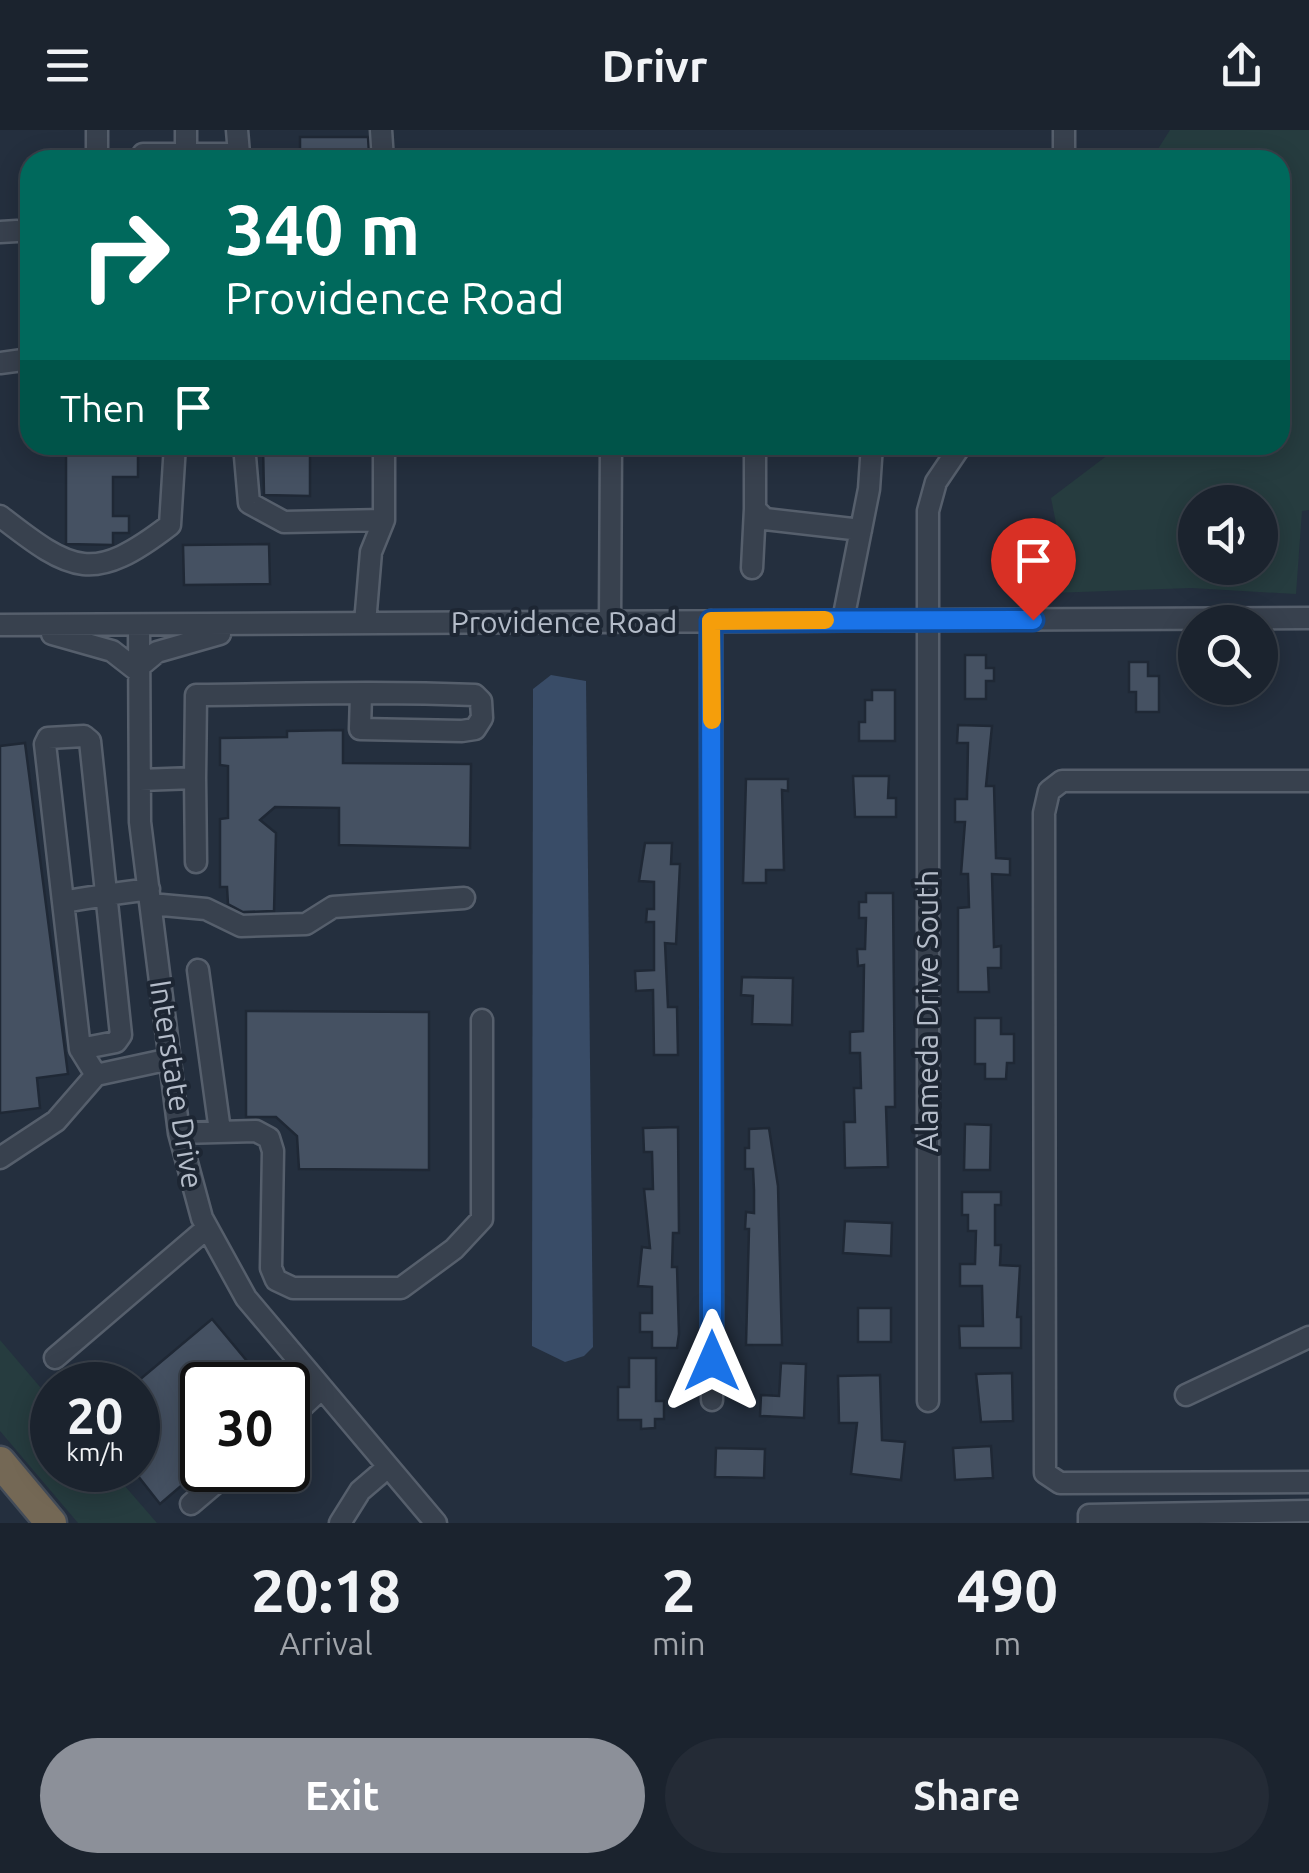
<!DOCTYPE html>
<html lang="en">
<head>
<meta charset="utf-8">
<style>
  :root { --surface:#1b232e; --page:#242b36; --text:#f1f3f6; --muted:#a0a4aa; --line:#39404a; --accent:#8c9099 }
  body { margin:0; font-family:Ubuntu,sans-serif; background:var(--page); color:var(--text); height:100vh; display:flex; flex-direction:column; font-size:38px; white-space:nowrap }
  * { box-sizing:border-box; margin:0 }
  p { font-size:32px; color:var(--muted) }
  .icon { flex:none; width:55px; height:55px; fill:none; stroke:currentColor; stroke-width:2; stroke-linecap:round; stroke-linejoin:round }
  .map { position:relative; height:1393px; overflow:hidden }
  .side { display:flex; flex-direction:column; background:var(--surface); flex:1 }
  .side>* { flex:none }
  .banner { position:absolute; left:20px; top:20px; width:1270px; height:305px; border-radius:30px; box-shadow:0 5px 25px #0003,0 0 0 2px var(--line); background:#00695c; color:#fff; overflow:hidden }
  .fabs { position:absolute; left:1178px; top:355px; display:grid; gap:20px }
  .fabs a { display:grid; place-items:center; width:100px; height:100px; border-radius:50%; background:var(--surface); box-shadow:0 5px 25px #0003,0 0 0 2px var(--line); font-size:50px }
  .speed { position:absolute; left:30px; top:1232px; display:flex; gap:20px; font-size:50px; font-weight:700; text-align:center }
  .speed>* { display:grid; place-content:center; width:130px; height:130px; border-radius:50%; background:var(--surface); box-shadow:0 5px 25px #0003,0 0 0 2px var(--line); line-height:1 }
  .speed small { font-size:25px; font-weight:400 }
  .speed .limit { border:5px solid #111; border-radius:15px; background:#fff; color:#111 }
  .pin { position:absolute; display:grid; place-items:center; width:85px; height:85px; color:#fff; margin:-102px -42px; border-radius:50% 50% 50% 0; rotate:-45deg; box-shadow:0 0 10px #0007 }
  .pin .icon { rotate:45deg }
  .me { position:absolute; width:110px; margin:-55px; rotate:0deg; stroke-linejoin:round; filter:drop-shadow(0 0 8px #0008) }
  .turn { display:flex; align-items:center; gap:35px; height:210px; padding:0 40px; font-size:45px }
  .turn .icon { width:130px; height:130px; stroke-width:2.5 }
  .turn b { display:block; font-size:70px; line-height:85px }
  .then { display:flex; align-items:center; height:95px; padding:0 40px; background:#0003; gap:20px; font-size:38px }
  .eta { display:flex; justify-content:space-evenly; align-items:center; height:170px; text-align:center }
  .eta b { font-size:60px; font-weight:600; line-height:70px }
  .action { display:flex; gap:20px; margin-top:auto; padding:20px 40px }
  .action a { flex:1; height:115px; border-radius:60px; background:var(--accent); color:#fff; font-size:40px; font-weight:600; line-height:115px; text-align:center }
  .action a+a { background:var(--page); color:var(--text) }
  header { display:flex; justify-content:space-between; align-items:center; height:130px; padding:0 40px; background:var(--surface); font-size:45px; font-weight:600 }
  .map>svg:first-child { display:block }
</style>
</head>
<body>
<header><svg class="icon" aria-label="menu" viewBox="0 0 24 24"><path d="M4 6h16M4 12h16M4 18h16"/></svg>Drivr<svg class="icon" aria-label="share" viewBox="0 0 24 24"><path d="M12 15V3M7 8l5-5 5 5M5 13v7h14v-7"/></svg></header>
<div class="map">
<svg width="1309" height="1393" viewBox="0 0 1309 1393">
  <rect width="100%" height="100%" fill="#242f3e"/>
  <path fill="#263c3f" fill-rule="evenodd" d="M 1170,0 L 1309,0 L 1309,380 L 1302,381 L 1296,464 L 1191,458 L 1024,464 L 1062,404 L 1058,403 L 1051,368 L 1121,315 L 1280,315 L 1280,30 L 1151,30 ZM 1195,372 L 1260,372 L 1260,438 L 1195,438 Z
    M 0,1210 L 52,1271 L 52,1340 L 111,1340 L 157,1393 L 78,1393 L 0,1301 Z"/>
  <path fill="#394c67" d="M 551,545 L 586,551 L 593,1217 L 584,1226 L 565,1232 L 532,1216 L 533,559 Z"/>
  <path fill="#455162" stroke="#1f2835" stroke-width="2.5" d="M 300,7 L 368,7 L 369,24 L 364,24 L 364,30 L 300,30 Z
    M 66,315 L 138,315 L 138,347 L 113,347 L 113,386 L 129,386 L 129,403 L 113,403 L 113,415 L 66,414 Z
    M 263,315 L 310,315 L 310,366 L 264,365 Z
    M 269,414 L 270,454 L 184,455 L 183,415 Z
    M 965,525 L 986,525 L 986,538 L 994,538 L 994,551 L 986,551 L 986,569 L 965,569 Z
    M 1129,532 L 1148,532 L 1148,546 L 1159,546 L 1159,582 L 1136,582 L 1136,562 L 1129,562 Z
    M 872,560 L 895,560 L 895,611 L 859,611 L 859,592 L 865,592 L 865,570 L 872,570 Z
    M 958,595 L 992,596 L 986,656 L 994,656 L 996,728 L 1010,729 L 1010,745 L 992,744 L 994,817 L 1001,816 L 1001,838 L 988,838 L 989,862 L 958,862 L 958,778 L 969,777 L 968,744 L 961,744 L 965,692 L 955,692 L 955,669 L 967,669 L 968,613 L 957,613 Z
    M 343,600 L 343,633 L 471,634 L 470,718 L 339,715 L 339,678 L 275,677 L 260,690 L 276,703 L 274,781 L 243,782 L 228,774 L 227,757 L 220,757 L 220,689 L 228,688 L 228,636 L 220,635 L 220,608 L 287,607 L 287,601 Z
    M 25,613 L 68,944 L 37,948 L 40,978 L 0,983 L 0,616 Z
    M 853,646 L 889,646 L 888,668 L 896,668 L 896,687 L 855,687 Z
    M 746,649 L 788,649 L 788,661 L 782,660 L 784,740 L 766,740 L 766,753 L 743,753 Z
    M 645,713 L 672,713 L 671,734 L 680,734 L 676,814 L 665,813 L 668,877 L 677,877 L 678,925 L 654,925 L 653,860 L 636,861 L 635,841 L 654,840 L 654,792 L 646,792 L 647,779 L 654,779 L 654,752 L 639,751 Z
    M 866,763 L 893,763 L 895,977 L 886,977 L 888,1037 L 845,1038 L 844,992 L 855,992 L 854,958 L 861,958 L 860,923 L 850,923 L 850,902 L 863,901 L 864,835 L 858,836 L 857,819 L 865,819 L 866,788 L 859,788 L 859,772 L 866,772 Z
    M 742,847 L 793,848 L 792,895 L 752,894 L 753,866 L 741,865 Z
    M 246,881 L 429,882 L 429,1040 L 299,1039 L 297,1006 L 276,987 L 246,987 Z
    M 975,888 L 1001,888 L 1001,904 L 1014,904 L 1014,933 L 1007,933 L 1006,949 L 985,949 L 985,934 L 975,934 Z
    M 965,994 L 991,995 L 990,1040 L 964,1040 Z
    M 678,997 L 679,1103 L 673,1103 L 672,1137 L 677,1137 L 679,1204 L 677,1218 L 652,1218 L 652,1202 L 640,1202 L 640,1183 L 652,1183 L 652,1157 L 638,1156 L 642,1117 L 650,1118 L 644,1059 L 653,1059 L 652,1022 L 644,1022 L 643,998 Z
    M 769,998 L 778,1056 L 782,1215 L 746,1215 L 749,1099 L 745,1099 L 746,1082 L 754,1083 L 754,1060 L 753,1039 L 745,1039 L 745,1018 L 749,1018 L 749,999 Z
    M 962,1062 L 1001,1062 L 1001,1075 L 995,1075 L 995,1115 L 1001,1115 L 1000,1135 L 1020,1136 L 1017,1187 L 1021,1187 L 1021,1218 L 960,1218 L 959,1196 L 983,1196 L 982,1156 L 960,1156 L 960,1134 L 975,1134 L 976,1101 L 968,1101 L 968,1085 L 962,1085 Z
    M 845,1091 L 892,1093 L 891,1126 L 843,1123 Z
    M 858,1178 L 891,1178 L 891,1212 L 858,1212 Z
    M 212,1189 L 267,1255 L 202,1255 L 202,1338 L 160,1374 L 138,1346 L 138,1251 Z
    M 629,1228 L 656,1228 L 656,1271 L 664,1271 L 664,1289 L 655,1289 L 655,1298 L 641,1299 L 641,1290 L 618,1290 L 618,1257 L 629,1257 Z
    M 781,1233 L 806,1234 L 804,1288 L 760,1286 L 761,1265 L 779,1266 Z
    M 1012,1243 L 1013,1291 L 981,1292 L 976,1244 Z
    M 880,1245 L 882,1310 L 905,1312 L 901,1350 L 851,1344 L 857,1293 L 839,1293 L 838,1246 Z
    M 991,1316 L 993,1348 L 955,1350 L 953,1318 Z
    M 716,1318 L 765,1319 L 764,1348 L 715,1347 Z"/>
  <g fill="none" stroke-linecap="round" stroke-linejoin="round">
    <g stroke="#565f6c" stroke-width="25">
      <path id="minor" d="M 97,0 L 97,30
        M 381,0 L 383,30
        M 143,24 L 239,24 L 237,0
        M 186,30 L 186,0
        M 1064,30 L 1064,0
        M 0,102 L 17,101
        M 0,233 L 30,229
        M 244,315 L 249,373 L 284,392 L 384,390
        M 755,315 L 755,379 L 765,389 L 861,400
        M 0,386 C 73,443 93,454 170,395 L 175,315
        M 752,438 L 755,379
        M 843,490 L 869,359 L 872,315
        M 711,491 L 712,1270
        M 610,492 L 611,315
        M 365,493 L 371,422 L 384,390 L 384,315
        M 0,495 L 1309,488
        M 139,495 L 140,692 L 179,1003 L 202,1088 L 246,1168 L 436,1393
        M 52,504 L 112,521 L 139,542
        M 139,537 L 157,522 L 220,504
        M 195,648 L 196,732
        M 140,650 L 195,648 L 196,565 C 289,564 382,561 475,565 L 481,571 L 482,588 L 475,599 L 462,601 L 360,599 L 361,564
        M 1309,651 L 1062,651 L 1049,661 L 1044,683 L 1045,1343 L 1060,1353 L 1309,1352
        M 63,772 L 80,919 L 96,945 L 170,929
        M 151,774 L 206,779 L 241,796 L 306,794 L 333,777 L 464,768
        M 198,840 L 220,1001
        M 80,919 L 116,912 L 121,905 L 90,611 L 84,606 L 48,608 L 45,614 L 63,772 C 91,767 120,763 149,759
        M 179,1003 L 256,1001 L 269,1008 L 273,1021 L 271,1138 L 276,1150 L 293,1158 L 401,1158 L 454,1119 L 482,1089 L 482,890
        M 0,1028 L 56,991 L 96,945
        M 55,1228 L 207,1098
        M 1186,1265 L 1309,1207
        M 928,1271 L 928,381 L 936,352 L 961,315
        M 288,1290 L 321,1259
        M 191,1374 L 231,1340
        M 340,1393 L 360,1361 L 388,1337
        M 1089,1393 L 1089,1385 L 1309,1381"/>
    </g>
    <g stroke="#434c59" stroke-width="35">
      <path id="highway" d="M 0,1332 L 51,1393"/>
    </g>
    <use href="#minor" stroke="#38414e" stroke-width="20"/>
    <use href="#highway" stroke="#746855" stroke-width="30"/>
  </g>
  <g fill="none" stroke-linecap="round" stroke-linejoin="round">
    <g stroke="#114b97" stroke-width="25">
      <path id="route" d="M 712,1231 L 711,491 L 1033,490"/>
    </g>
    <use href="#route" stroke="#1a73e8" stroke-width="18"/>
    <path stroke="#f59e0b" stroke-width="18" d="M 712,590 L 711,491 L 825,490"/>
  </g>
  <g text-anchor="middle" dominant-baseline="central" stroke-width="8" stroke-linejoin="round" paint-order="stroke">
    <g font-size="30" fill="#b4bcc9" stroke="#1d2633">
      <text x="564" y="492">Providence Road</text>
      <text transform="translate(927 881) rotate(-90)">Alameda Drive South</text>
      <text transform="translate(177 954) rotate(81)">Interstate Drive</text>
    </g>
  </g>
</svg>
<div class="fabs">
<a><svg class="icon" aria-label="sound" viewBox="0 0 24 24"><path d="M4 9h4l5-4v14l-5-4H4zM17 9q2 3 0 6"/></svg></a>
<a><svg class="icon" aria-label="search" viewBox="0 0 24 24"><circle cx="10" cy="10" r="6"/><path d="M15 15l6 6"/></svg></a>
</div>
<div class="speed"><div>20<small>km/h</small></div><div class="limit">30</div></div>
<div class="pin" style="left:1033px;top:490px;background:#d93025"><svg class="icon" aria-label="arrive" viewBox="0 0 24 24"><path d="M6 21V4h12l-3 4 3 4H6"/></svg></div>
<svg class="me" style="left:712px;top:1231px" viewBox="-20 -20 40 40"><path d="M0-17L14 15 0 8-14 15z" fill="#1a73e8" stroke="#fff" stroke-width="4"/></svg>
<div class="banner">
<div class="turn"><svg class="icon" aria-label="right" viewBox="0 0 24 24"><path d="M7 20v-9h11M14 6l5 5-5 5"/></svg><div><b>340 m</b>Providence Road</div></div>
<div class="then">Then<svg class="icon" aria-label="arrive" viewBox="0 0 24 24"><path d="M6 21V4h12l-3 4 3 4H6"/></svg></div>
</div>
</div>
<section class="side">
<div class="eta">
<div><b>20:18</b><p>Arrival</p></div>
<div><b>2</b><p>min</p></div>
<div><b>490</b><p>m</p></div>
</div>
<div class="action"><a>Exit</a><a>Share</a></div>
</section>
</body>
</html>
